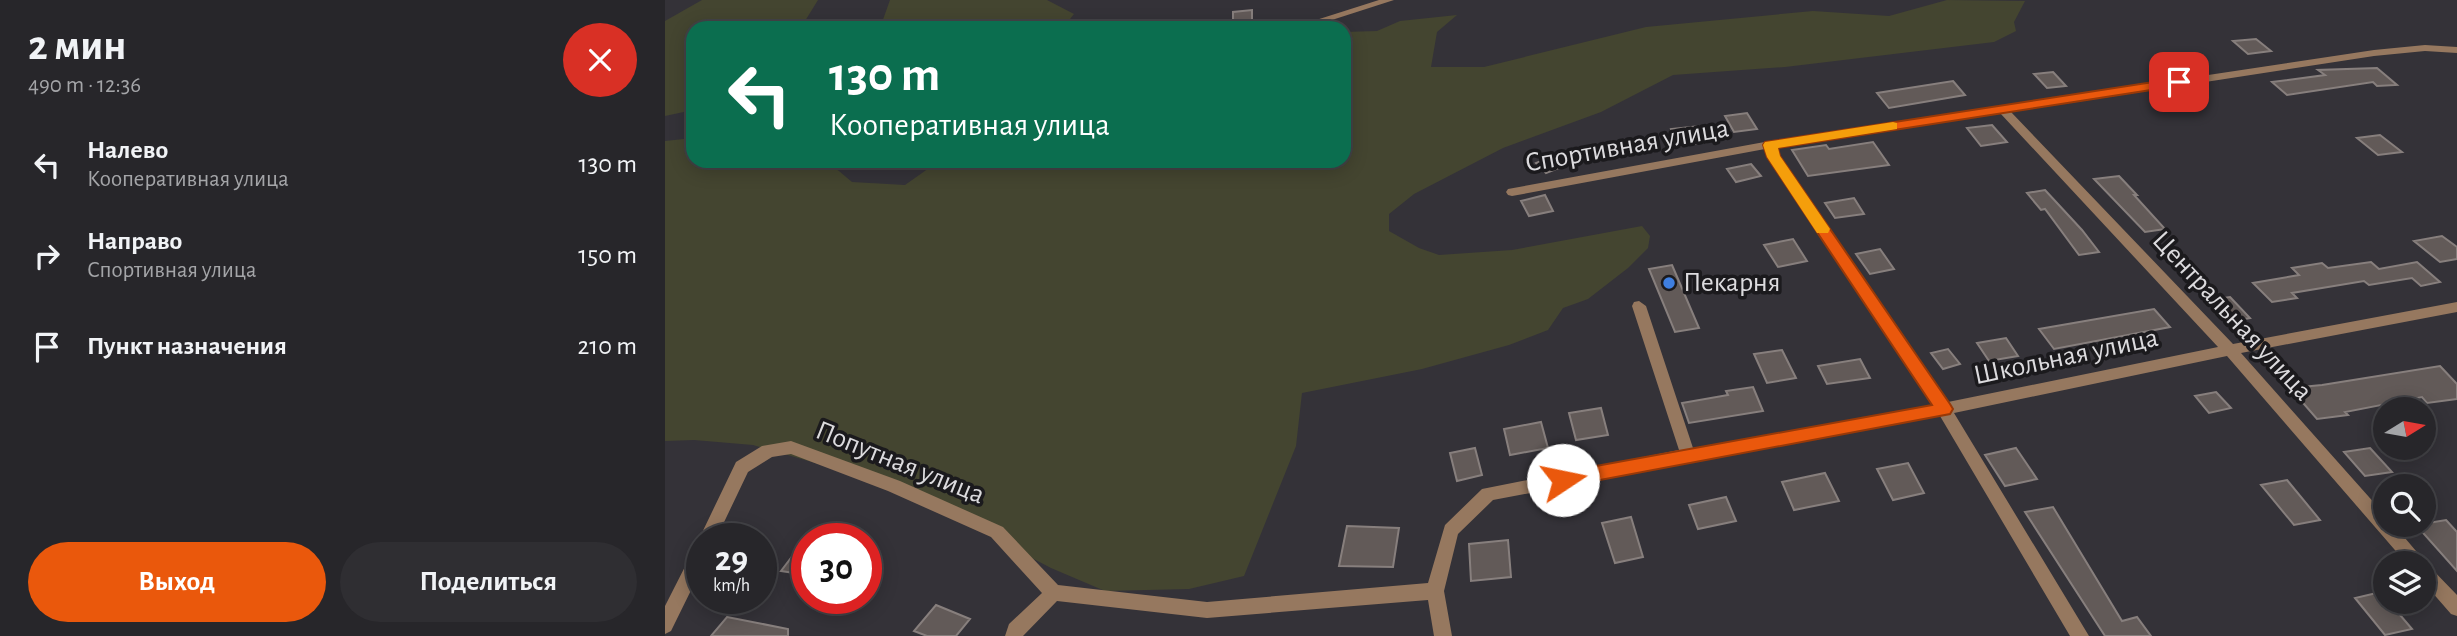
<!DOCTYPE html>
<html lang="ru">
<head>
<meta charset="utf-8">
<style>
  :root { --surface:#27262a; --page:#2f2e32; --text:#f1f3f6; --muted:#a4a5a8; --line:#434347; --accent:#ea580c }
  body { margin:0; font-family:"Alegreya Sans",sans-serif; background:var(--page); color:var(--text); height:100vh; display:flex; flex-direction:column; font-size:26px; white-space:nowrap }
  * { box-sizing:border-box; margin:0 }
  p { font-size:23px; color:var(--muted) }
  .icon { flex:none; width:38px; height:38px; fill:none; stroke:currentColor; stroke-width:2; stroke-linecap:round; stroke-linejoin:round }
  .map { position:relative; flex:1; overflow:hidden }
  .drawer { display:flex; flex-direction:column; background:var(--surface); width:665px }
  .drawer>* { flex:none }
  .banner { position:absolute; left:21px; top:21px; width:665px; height:147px; border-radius:21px; box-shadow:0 4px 18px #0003,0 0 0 2px var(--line); background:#0b6e4f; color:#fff; overflow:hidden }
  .needle { width:46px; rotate:79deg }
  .fabs { position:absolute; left:1708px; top:397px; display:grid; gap:14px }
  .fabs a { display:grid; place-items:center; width:63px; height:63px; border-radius:50%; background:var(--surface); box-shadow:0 4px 18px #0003,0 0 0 2px var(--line); font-size:35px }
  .speed { position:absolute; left:21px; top:523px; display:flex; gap:14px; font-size:35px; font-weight:700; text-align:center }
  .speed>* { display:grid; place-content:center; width:91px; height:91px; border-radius:50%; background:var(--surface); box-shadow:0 4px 18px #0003,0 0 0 2px var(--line); line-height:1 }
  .speed small { font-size:18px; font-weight:400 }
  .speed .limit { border:10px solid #d22; background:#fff; color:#111 }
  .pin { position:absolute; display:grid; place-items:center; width:60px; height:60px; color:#fff; margin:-30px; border-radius:14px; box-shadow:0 4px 10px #0006 }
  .me { position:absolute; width:77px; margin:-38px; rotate:79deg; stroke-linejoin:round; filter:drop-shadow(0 0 5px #0008) }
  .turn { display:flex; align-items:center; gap:24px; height:147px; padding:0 28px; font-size:32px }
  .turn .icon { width:91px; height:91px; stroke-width:2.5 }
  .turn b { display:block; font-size:49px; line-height:60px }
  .round { display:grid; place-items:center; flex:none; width:74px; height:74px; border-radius:37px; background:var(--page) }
  .headline { display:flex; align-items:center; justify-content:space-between; height:119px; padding:0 28px }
  h1 { font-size:42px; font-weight:600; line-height:52px }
  .action { display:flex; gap:14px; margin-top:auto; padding:14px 28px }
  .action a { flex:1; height:80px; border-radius:42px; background:var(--accent); color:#fff; font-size:28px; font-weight:600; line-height:80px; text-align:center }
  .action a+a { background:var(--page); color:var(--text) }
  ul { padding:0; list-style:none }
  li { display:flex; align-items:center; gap:21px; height:91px; padding:0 28px }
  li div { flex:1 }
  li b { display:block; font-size:26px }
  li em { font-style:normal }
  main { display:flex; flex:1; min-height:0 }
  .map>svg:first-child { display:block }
</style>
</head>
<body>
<main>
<section class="drawer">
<div class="headline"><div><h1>2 мин</h1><p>490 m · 12:36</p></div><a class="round" style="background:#d93025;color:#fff"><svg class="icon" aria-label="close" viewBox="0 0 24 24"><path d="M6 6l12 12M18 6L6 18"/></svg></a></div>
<ul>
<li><svg class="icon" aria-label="left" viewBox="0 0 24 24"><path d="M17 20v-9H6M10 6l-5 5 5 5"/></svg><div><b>Налево</b><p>Кооперативная улица</p></div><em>130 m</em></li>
<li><svg class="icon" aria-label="right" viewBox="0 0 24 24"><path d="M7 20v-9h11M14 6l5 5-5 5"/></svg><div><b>Направо</b><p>Спортивная улица</p></div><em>150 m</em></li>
<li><svg class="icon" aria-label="arrive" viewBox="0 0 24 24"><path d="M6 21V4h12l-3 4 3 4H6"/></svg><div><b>Пункт назначения</b></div><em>210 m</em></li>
</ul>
<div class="action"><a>Выход</a><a>Поделиться</a></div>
</section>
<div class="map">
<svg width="1792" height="636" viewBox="0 0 1792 636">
  <rect width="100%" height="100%" fill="#343238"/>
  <path fill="#444530" d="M 37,0 L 153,0 L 140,21 L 197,28 L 28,28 L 28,110 L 0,116 L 0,21 Z
    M 225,0 L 382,0 L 409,14 L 398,28 L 215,28 Z
    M 1282,0 L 1360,1 L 1349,22 L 1351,31 L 1329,42 L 1120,67 L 1008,75 L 936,112 L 838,148 L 749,194 L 724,214 L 724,231 L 754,248 L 774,255 L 847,250 L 977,226 L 985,236 L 983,248 L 963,268 L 923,299 L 898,308 L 883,330 L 844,345 L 757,369 L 637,393 L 631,446 L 579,576 L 524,589 L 440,591 L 386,568 L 229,486 L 88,445 L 29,440 L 0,441 L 0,141 L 28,138 L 28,161 L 162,161 L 187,182 L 240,185 L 274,161 L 679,161 L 679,32 L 712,31 L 735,21 L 792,15 L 772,32 L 766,67 L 819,67 L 981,27 L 1148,11 L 1224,16 Z"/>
  <path fill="#625a58" stroke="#877f7d" stroke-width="2" d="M 587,10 L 587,24 L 568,27 L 568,12 Z
    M 1591,39 L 1606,51 L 1583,54 L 1568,41 Z
    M 1512,54 L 1527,68 L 1507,70 L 1492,56 Z
    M 1712,68 L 1732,85 L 1712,86 L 1708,82 L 1622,95 L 1607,82 L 1660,75 L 1653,70 Z
    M 1388,72 L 1401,86 L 1382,88 L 1369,74 Z
    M 1288,81 L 1300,95 L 1224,108 L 1212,93 Z
    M 1082,113 L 1092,129 L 1069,132 L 1060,116 Z
    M 1327,125 L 1342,142 L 1316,146 L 1302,128 Z
    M 1035,126 L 1043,142 L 1013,146 L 1006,129 Z
    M 1715,135 L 1737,152 L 1713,155 L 1692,138 Z
    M 1208,142 L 1224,165 L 1143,176 L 1127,150 L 1161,145 L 1164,149 Z
    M 888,156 L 899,166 L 881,173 L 871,163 Z
    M 1086,164 L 1096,176 L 1071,182 L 1062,169 Z
    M 1454,176 L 1472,195 L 1469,195 L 1500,229 L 1480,232 L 1429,179 Z
    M 1380,190 L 1417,230 L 1434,252 L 1414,255 L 1380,209 L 1376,210 L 1362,193 Z
    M 880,195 L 888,211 L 864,216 L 856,201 Z
    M 1189,198 L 1199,214 L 1170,218 L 1160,203 Z
    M 1777,236 L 1792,247 L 1792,259 L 1775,262 L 1749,241 Z
    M 1128,239 L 1142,261 L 1113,267 L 1099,245 Z
    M 1215,249 L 1229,269 L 1205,274 L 1191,254 Z
    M 1706,262 L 1714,269 L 1752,262 L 1775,282 L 1756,286 L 1747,278 L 1704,285 L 1699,281 L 1627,293 L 1632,298 L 1607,302 L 1588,283 L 1634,275 L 1627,268 L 1657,263 L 1663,268 Z
    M 1007,265 L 1034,328 L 1010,332 L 984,269 Z
    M 1565,297 L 1585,318 L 1564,322 L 1544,300 Z
    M 1489,309 L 1505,327 L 1389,349 L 1374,329 Z
    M 1341,338 L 1353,356 L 1324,361 L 1312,343 Z
    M 1283,349 L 1295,364 L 1278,369 L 1266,353 Z
    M 1117,350 L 1131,378 L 1102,383 L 1089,354 Z
    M 1195,359 L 1205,378 L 1162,384 L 1153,366 Z
    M 1775,366 L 1792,384 L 1792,399 L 1762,403 L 1757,397 L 1680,412 L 1683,415 L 1652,419 L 1625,388 L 1657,385 Z
    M 1088,387 L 1098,411 L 1024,423 L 1017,403 L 1063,395 L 1061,391 Z
    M 1551,392 L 1566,408 L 1544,413 L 1530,396 Z
    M 936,408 L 943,435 L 911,440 L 904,413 Z
    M 876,422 L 883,448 L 845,455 L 839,429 Z
    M 810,448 L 817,475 L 792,481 L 785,453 Z
    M 1351,448 L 1372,479 L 1340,486 L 1320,455 Z
    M 1705,448 L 1727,472 L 1700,476 L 1679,452 Z
    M 1243,463 L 1259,493 L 1228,500 L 1212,469 Z
    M 1160,473 L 1174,501 L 1129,510 L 1117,482 Z
    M 1622,480 L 1655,520 L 1629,525 L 1596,485 Z
    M 1061,497 L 1071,521 L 1033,529 L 1024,505 Z
    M 1388,507 L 1457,621 L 1472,617 L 1486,636 L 1440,636 L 1360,512 Z
    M 966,517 L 978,557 L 950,563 L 937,523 Z
    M 1781,520 L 1792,532 L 1792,571 L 1751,525 Z
    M 682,526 L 734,528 L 728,567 L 674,566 Z
    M 142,537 L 142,575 L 116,571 Z
    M 843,540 L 846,577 L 806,581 L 804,544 Z
    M 1716,592 L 1720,602 L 1724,602 L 1747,629 L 1720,635 L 1690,598 Z
    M 271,605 L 305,619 L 291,636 L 262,636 L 249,631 Z
    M 62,617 L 123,629 L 123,636 L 46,636 Z"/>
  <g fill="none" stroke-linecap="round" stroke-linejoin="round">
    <path fill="#96785f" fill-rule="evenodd" d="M 714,0 L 729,0 L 642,28 L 626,28 Z
      M 1760,45 L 1792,47 L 1792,53 L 1760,51 L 1709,56 L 1346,112 L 1568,344 L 1792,302 L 1792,312 L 1576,353 L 1720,515 L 1720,525 L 1729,525 L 1762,564 L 1792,595 L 1792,616 L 1786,614 L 1759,583 L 1759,564 L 1742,564 L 1562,356 L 1289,413 L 1424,636 L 1405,636 L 1275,416 L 828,500 L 793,534 L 779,591 L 787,636 L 769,636 L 763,600 L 542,618 L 392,601 L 358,636 L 340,636 L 344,624 L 377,593 L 326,537 L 223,491 L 126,454 L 107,457 L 83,472 L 51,539 L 37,539 L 37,568 L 6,631 L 0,634 L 0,606 L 31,545 L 35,543 L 34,539 L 71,462 L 97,446 L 126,441 L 235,481 L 338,527 L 393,585 L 542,602 L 763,583 L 780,525 L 817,489 L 1014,450 L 967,306 L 969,302 L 974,301 L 981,306 L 1028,448 L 1268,405 L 1102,157 L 1100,149 L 847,196 L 843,195 L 841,192 L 843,189 L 1105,141 L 1709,50 ZM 1335,113 L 1553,347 L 1283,402 L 1114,157 L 1112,148 Z"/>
  </g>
  <path fill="#ea580c" stroke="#983908" stroke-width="2" d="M 1514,78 L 1520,82 L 1518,85 L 1113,148 L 1115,156 L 1285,404 L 1288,409 L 1285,414 L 898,487 L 891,485 L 889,480 L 891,474 L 898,472 L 1267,405 L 1102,157 L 1098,145 L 1100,142 Z"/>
  <path fill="#f59e0b" d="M 1228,122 L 1232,123 L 1232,129 L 1113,148 L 1115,156 L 1165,229 L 1163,233 L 1152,233 L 1102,157 L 1098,145 L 1100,142 Z"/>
  <circle fill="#3f7fe0" stroke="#1b1a1d" stroke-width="2.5" cx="1004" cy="283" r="7"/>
  <g text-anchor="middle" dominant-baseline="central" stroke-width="7" stroke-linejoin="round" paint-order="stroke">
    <g font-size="28" fill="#dcdbde" stroke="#1b1a1d">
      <text transform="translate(962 146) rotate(-10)">Спортивная улица</text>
      <text transform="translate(1567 316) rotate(47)">Центральная улица</text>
      <text transform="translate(1401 357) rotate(-12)">Школьная улица</text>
      <text transform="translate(235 463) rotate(22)">Попутная улица</text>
    </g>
    <g font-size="28" fill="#dcdbde" stroke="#1b1a1d" text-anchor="start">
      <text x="1018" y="283">Пекарня</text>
    </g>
  </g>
</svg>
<div class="fabs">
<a><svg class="needle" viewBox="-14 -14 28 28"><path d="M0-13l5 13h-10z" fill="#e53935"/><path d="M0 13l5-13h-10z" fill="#a4a5a8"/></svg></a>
<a><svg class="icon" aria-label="search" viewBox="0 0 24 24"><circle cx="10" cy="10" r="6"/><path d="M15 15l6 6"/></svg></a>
<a><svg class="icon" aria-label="layers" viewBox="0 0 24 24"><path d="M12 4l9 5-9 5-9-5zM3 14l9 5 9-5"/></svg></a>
</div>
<div class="speed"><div>29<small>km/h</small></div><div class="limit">30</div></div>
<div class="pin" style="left:1514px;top:82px;background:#d93025"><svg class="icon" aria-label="arrive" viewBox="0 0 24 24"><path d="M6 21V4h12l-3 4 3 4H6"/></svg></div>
<svg class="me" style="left:898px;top:480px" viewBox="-20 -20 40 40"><circle r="19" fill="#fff"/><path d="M0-13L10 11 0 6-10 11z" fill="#ea580c"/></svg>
<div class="banner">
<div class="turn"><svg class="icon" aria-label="left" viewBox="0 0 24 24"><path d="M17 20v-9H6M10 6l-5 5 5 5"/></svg><div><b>130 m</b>Кооперативная улица</div></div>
</div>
</div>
</main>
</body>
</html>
